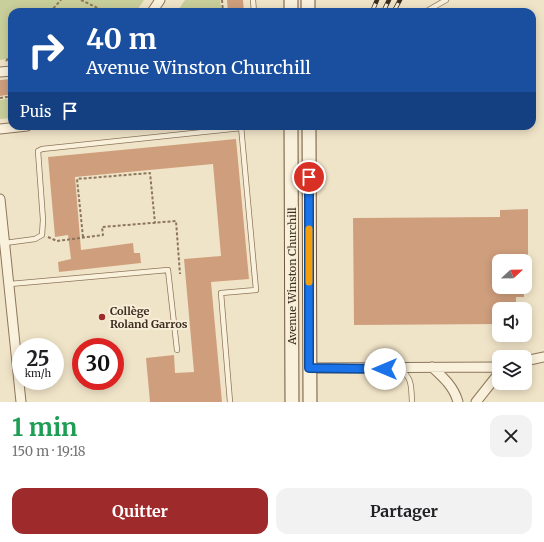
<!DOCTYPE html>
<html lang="fr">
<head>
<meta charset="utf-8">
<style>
  :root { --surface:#fff; --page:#f2f2f2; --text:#202124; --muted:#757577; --accent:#9e2a2b }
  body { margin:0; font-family:Merriweather,serif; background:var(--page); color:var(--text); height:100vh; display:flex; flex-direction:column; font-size:15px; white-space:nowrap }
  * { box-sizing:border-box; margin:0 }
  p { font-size:13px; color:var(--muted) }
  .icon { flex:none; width:22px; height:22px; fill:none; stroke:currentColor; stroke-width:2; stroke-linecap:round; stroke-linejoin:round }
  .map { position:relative; height:402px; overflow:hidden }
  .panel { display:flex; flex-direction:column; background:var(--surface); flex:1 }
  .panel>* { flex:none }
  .guide { position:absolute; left:8px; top:8px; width:528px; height:122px; border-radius:12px; box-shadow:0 2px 10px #0003; background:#1a4fa0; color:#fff; overflow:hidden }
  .needle { width:26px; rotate:68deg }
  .controls { position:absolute; left:492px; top:254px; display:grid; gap:8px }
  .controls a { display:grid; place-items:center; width:40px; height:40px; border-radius:8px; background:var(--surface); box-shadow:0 2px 10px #0003; font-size:20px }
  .speed { position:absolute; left:12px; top:338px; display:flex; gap:8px; font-size:20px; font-weight:700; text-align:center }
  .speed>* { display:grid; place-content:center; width:52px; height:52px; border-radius:50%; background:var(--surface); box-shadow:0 2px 10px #0003; line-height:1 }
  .speed small { font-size:10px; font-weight:400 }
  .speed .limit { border:6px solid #d22; background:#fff; color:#111 }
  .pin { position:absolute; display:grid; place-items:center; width:34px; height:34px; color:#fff; margin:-17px; border:2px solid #fff; border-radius:50%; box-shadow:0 1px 4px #0007 }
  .me { position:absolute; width:44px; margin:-22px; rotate:270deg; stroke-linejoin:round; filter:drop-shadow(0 0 3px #0008) }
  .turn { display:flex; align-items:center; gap:14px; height:84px; padding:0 12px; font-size:18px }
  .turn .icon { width:52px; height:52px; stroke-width:2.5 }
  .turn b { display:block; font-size:28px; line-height:34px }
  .then { display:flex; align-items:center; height:38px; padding:0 12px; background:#0003; gap:8px; font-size:15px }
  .round { display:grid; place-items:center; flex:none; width:42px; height:42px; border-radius:12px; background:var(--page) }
  .overview { display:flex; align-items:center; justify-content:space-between; height:68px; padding:0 12px }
  h1 { font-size:24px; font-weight:700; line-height:30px; color:#1e9e55 }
  .primary-button { display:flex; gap:8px; margin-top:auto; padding:8px 12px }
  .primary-button a { flex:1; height:46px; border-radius:12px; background:var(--accent); color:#fff; font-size:16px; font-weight:700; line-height:46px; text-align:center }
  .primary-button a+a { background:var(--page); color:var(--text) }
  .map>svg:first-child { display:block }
</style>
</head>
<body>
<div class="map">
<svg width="544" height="402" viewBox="0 0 544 402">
  <rect width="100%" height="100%" fill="#f0e4c8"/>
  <path fill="#c9cf9b" d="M 0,0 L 144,0 L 136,12 L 12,12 L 12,58 L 0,60 Z
    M 185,0 L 220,0 L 222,12 L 177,12 Z
    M 12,98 L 12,118 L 0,119 L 0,100 Z"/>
  <path fill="#cf9f7d" d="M 227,0 L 243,0 L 244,12 L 228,12 Z
    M 12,79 L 12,94 L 0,96 L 0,80 Z
    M 236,139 L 249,279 L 211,282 L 222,402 L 150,402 L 146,358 L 174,355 L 175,373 L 194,372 L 184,259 L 221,256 L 213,164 L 75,177 L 81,250 L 133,243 L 134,253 L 140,253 L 141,263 L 59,272 L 58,262 L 71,259 L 68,235 L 55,237 L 48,157 Z
    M 528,209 L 528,259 L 525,259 L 525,261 L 499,261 L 499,287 L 524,287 L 524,297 L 516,297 L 516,309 L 499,309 L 499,324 L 354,325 L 353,218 L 500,217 L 500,210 Z"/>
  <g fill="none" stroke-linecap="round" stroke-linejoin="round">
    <g stroke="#8d765c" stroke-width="6">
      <path id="lane" d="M 253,0 L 254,12
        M 425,12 L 446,0
        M 5,243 L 35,239 L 42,235 L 43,220 L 38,151 L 42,149 L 241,128
        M 10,284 L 168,270 L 177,350
        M 399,369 C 413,377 411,388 412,402
        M 230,402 L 221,293 L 256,290 L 241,126"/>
    </g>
    <g stroke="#8d765c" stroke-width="11">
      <path id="street" d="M 152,12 L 160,0
        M 0,72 L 12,71
        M 0,129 L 27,126
        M 0,199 L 21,402
        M 525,361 L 544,357
        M 432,367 C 444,378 454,387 458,402
        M 309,368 L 499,367
        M 476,402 L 499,373"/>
    </g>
    <g stroke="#6f573f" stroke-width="15">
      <path id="secondary" d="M 291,0 L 291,12
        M 308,0 L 308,12
        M 291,126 L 292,402
        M 309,126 L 310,402"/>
    </g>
    <path stroke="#8d765c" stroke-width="2" stroke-dasharray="3 2" stroke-linecap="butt" d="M 81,0 L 106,12
      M 222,0 L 223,12
      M 50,12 L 61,0
      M 6,61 L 12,54
      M 0,98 L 12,96
      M 48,237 L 57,241 L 103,235 L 102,227 L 176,221 L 180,274
      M 83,237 L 77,179 L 150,173 L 155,223"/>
    <use href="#lane" stroke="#faf1dc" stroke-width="4.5"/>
    <use href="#street" stroke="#faf1dc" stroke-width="9"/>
    <use href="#secondary" stroke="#faf1dc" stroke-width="13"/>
    <g stroke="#3d2e20" stroke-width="4.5">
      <path id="rail" d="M 394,11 L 400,0
        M 372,12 L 377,0
        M 383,12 L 389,0"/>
    </g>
    <use href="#rail" stroke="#f7eed8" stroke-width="3" stroke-dasharray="9" stroke-linecap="butt"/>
  </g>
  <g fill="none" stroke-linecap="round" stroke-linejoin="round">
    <g stroke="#114b97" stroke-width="10">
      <path id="route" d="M 309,177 L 309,368 L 385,369"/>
    </g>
    <use href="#route" stroke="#1a73e8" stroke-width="7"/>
    <path stroke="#f59e0b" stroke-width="7" d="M 309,229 L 309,282"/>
  </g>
  <circle fill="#9e2a2b" stroke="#f7eed8" stroke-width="1.5" cx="102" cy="317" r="4"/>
  <g text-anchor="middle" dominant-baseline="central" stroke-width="4" stroke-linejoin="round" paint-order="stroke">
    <g font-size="11" fill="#3d2e20" stroke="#f7eed8">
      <text transform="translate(292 276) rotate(-90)">Avenue Winston Churchill</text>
    </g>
    <g font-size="11" font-weight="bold" fill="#3d2e20" stroke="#f7eed8" text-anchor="start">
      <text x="110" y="311">Collège<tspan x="110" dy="13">Roland Garros</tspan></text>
    </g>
  </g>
</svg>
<div class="controls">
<a><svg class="needle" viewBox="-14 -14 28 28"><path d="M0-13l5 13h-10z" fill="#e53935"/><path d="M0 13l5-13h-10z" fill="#757577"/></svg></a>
<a><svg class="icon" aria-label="sound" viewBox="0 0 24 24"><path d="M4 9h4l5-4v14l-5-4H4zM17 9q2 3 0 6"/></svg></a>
<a><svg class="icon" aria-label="layers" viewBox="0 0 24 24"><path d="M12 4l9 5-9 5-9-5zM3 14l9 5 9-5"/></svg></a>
</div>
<div class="speed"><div>25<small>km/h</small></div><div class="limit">30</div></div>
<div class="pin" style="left:309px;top:177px;background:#d93025"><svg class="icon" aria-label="arrive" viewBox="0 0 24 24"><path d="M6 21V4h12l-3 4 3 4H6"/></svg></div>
<svg class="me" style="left:385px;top:369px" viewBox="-20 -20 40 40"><circle r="19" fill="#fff"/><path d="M0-13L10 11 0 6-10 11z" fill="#1a73e8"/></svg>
<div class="guide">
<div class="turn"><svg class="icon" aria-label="right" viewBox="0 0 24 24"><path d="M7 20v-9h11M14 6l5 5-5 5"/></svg><div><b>40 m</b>Avenue Winston Churchill</div></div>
<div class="then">Puis<svg class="icon" aria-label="arrive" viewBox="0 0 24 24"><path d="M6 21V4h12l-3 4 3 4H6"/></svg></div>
</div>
</div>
<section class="panel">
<div class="overview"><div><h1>1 min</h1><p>150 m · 19:18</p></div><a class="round"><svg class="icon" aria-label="close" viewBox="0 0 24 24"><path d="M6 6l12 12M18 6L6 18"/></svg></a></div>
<div class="primary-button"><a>Quitter</a><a>Partager</a></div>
</section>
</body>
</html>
